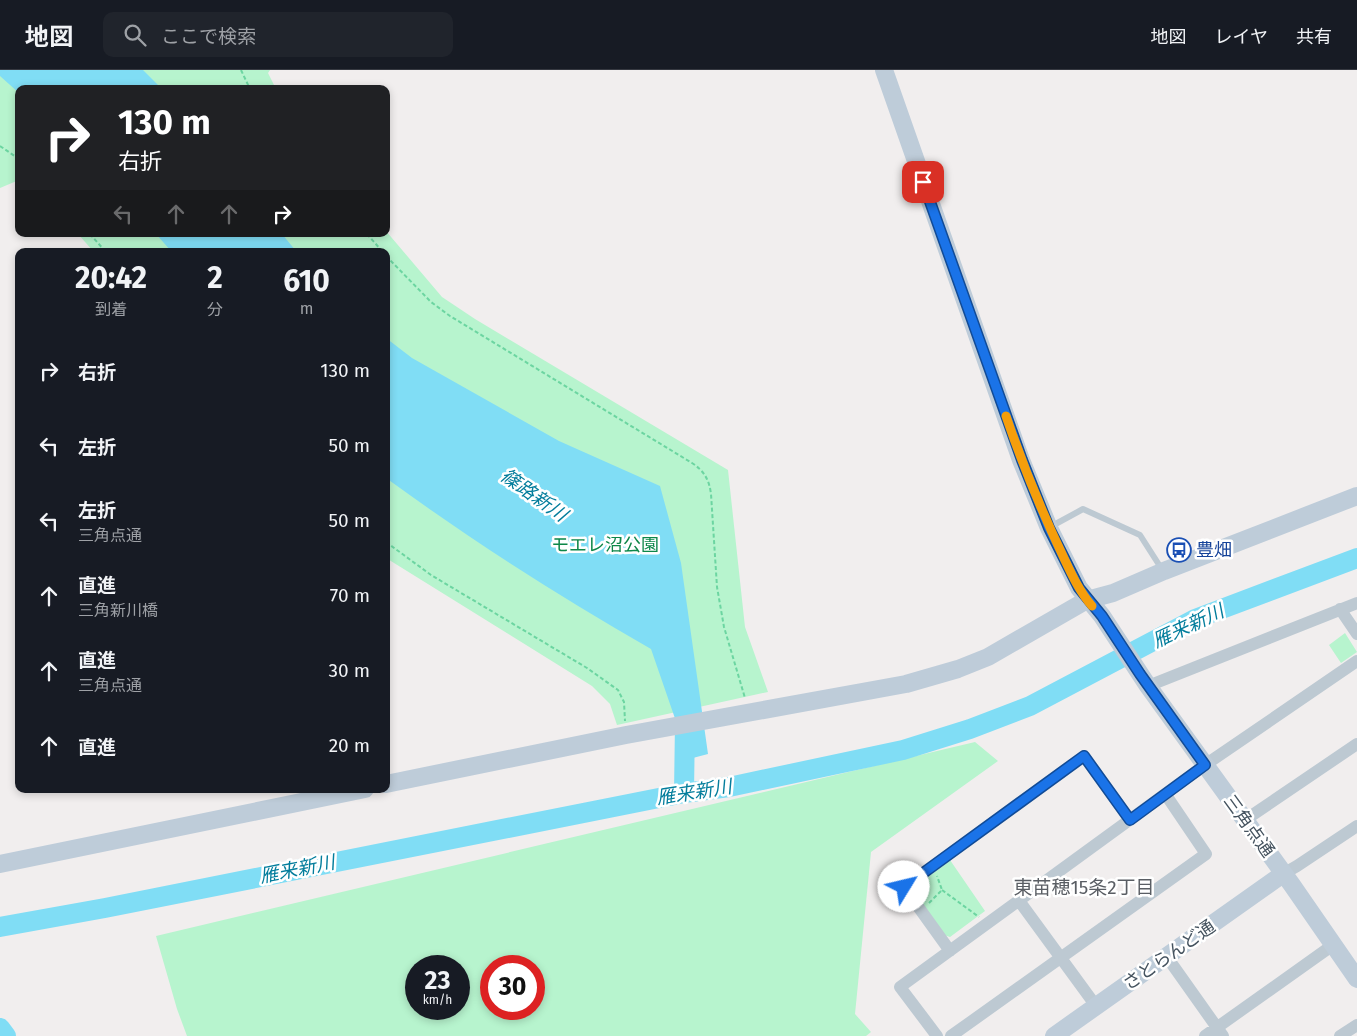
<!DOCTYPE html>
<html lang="ja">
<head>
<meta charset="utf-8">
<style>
  :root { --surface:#171b24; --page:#20242c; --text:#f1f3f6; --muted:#9ea1a6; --line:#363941 }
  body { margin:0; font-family:"Fira Sans","Noto Sans JP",sans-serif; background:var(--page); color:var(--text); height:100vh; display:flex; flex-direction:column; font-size:19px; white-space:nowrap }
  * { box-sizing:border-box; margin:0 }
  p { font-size:16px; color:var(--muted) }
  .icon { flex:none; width:28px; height:28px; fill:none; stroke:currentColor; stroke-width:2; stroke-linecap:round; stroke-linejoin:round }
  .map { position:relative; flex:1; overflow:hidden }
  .panel { position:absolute; left:15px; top:178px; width:375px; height:545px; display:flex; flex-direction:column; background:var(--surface); border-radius:10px; box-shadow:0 2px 8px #0003 }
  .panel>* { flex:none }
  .hud { position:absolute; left:15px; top:15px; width:375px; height:152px; border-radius:10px; box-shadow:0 2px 8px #0003; background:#202124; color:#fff; overflow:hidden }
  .speed { position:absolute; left:405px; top:885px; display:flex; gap:10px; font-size:25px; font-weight:700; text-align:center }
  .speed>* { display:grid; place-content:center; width:65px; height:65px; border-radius:50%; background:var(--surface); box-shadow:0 2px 8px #0003; line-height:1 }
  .speed small { font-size:12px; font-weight:400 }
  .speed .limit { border:8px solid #d22; background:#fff; color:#111 }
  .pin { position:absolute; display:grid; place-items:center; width:42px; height:42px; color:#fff; margin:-21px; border-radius:10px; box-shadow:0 2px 8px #0006 }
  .me { position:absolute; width:55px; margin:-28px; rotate:54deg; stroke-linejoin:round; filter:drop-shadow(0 0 4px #0008) }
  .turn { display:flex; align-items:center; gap:18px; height:105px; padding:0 20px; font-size:22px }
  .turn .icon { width:65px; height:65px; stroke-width:2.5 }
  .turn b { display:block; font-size:35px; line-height:42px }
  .lanes { display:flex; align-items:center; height:48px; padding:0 20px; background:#0003; justify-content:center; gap:25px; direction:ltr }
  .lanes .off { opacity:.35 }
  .eta { display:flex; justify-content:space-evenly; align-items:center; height:85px; text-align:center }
  .eta b { font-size:30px; font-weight:700; line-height:35px }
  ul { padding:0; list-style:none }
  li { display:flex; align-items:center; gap:15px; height:75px; padding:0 20px }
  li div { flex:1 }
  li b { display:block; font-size:19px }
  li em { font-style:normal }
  header { display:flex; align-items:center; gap:30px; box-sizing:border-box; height:70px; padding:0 25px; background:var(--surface); border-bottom:1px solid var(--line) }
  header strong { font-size:24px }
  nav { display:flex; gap:28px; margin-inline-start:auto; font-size:18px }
  .search { width:350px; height:45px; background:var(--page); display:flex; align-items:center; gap:12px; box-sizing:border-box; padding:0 18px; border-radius:10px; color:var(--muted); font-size:19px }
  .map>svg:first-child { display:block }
</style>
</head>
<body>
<header>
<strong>地図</strong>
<div class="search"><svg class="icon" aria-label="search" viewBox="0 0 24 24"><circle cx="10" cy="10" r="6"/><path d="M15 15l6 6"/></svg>ここで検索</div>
<nav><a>地図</a><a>レイヤ</a><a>共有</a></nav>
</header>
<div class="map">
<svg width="1357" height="966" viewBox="0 0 1357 966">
  <rect width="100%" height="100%" fill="#f1eeee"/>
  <path fill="#b7f4ce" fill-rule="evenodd" d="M 0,0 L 270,0 L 268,3 L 276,19 L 19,19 L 19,110 L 0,118 Z
    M 386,161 L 442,227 L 475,249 L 728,400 L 745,557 L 768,622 L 617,655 L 610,634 L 592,616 L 386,488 L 386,181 L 93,181 L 78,164 L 386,164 Z
    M 1345,563 L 1357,582 L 1341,593 L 1329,575 Z
    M 975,672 L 998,691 L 871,782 L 855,944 L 871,962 L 866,966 L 187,966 L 177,939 L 156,866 ZM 459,896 L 459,939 L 416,939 L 416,896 ZM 534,896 L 534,939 L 491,939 L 491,896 Z
    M 950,790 L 985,841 L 950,867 L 944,865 L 915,824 L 916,815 Z"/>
  <path fill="#80ddf5" d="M 0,0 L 143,0 L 162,19 L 19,19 L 19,23 L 0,6 Z
    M 156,164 L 282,164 L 296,181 L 171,181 Z
    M 386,268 L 412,288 L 559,371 L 660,416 L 681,493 L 708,684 L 689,689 L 651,579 C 560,527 471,470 386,408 Z"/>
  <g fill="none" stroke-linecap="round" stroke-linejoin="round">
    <path stroke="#80ddf5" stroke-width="20" d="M 684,723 L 685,652
      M 0,857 L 105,838 L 684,723 L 729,717 L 903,680 L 970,659 L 1030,636 L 1195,549 L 1357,488
      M 0,958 L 6,966"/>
    <path stroke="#6cd5a1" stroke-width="2" stroke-dasharray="4 2.5" stroke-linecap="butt" d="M 241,0 L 250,19
      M 0,76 L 19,89
      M 90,164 L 105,181
      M 367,164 L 382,181
      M 386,186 L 431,232 L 450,246 L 692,393 C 704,401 709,409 711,424 L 717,517 L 724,557 L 745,628
      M 386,472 L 431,505 L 587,598 L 618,620 L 624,632 L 625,651
      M 942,820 L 979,847
      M 929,833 L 942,820 L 937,806"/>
    <path stroke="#bdc9d2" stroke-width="6" d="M 1050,457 L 1083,439 L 1140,465 L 1163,501"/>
    <path stroke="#bdc9d2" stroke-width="12" d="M 1340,539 L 1357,564
      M 1148,616 L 1357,533
      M 1245,750 L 1357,674
      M 1283,804 L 1297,796 L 1357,756
      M 1020,832 L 1096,936
      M 950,881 L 904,817 L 1084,686 L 1130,750
      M 1167,887 L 1223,966
      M 937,966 L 900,917 L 1205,695 L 1357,591
      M 951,966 L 1206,784 L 1166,725
      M 1205,966 L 1333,875
      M 1340,966 L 1357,955"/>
    <path stroke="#beccd9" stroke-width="18" d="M 884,0 L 1021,390 L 1049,458 L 1079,518 L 1102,546 L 1148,616 L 1292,815 L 1357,909
      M 386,714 L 626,665 L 906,614 L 958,599 L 988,587 L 1087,530 L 1113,523 L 1164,501 L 1357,426
      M 0,794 L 365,719
      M 1054,966 L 1283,804"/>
  </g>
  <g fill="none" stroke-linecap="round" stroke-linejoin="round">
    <g stroke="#114b97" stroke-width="12">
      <path id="route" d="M 904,817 L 1084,686 L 1130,750 L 1205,695 L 1140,604 L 1102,546 L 1079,518 L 1049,458 L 1022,390 L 923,112"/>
    </g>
    <use href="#route" stroke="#1a73e8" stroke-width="9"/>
    <path stroke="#f59e0b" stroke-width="9" d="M 1006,346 C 1022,393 1041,440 1063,486 C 1071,503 1079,521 1092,536"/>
  </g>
  <defs>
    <g id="bus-ring" transform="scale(1.25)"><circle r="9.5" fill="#fff" stroke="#1a4fb4" stroke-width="1.5"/><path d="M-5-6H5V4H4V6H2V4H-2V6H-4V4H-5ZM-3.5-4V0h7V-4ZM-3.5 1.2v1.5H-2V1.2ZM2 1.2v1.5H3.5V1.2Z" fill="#1a4fb4"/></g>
  </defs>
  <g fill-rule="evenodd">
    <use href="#bus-ring" x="1179" y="480"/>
  </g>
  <g text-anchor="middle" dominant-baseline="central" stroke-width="5" stroke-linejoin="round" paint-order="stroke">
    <g font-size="18" fill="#0d8749" stroke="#fff">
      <text x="605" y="475">モエレ沼公園</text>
    </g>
    <g font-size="18" fill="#164399" stroke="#fff" text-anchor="start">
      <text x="1196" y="480">豊畑</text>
    </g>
    <g font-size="18" fill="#44525e" stroke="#fff">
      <text transform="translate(1249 756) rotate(54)">三角点通</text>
      <text transform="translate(1169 885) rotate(-35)">さとらんど通</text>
    </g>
    <g font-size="19" font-style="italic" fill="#037d9c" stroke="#fff">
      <text transform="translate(534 425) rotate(35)">篠路新川</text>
      <text transform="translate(1188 556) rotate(-25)">雁来新川</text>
      <text transform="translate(694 722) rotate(-9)">雁来新川</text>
      <text transform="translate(297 799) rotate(-11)">雁来新川</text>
    </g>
    <g font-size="19" fill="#5a5e64" stroke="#fff">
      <text x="1084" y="817">東苗穂15条2丁目</text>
    </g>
  </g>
</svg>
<div class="speed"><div>23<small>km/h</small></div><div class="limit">30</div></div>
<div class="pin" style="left:923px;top:112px;background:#d93025"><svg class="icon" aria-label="arrive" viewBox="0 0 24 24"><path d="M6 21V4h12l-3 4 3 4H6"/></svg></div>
<svg class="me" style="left:904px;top:817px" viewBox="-20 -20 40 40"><circle r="19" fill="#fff"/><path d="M0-13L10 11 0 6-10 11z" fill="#1a73e8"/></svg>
<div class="hud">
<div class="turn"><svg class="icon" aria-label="right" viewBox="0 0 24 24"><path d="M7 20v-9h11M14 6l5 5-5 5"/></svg><div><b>130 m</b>右折</div></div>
<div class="lanes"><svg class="icon off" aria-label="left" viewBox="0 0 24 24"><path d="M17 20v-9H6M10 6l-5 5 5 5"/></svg><svg class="icon off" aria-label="ahead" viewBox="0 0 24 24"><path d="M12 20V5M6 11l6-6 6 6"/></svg><svg class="icon off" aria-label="ahead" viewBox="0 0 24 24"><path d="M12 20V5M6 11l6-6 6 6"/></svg><svg class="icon" aria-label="right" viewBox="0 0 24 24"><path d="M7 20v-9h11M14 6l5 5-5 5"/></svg></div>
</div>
<section class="panel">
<div class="eta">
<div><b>20:42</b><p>到着</p></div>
<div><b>2</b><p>分</p></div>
<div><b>610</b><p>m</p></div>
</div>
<ul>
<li><svg class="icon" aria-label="right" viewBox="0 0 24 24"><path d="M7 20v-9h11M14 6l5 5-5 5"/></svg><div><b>右折</b></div><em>130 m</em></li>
<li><svg class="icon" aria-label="left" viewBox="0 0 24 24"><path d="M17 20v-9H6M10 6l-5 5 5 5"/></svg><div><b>左折</b></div><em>50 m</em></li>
<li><svg class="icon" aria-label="left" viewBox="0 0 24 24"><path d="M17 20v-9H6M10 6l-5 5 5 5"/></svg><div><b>左折</b><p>三角点通</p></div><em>50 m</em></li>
<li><svg class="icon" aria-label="ahead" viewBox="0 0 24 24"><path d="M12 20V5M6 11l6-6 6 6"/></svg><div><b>直進</b><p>三角新川橋</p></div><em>70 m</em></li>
<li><svg class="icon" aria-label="ahead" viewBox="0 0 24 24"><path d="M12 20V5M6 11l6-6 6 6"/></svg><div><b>直進</b><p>三角点通</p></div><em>30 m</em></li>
<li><svg class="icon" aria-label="ahead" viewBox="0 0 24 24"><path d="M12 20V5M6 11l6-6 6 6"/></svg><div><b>直進</b></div><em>20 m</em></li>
</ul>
</section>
</div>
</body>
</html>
